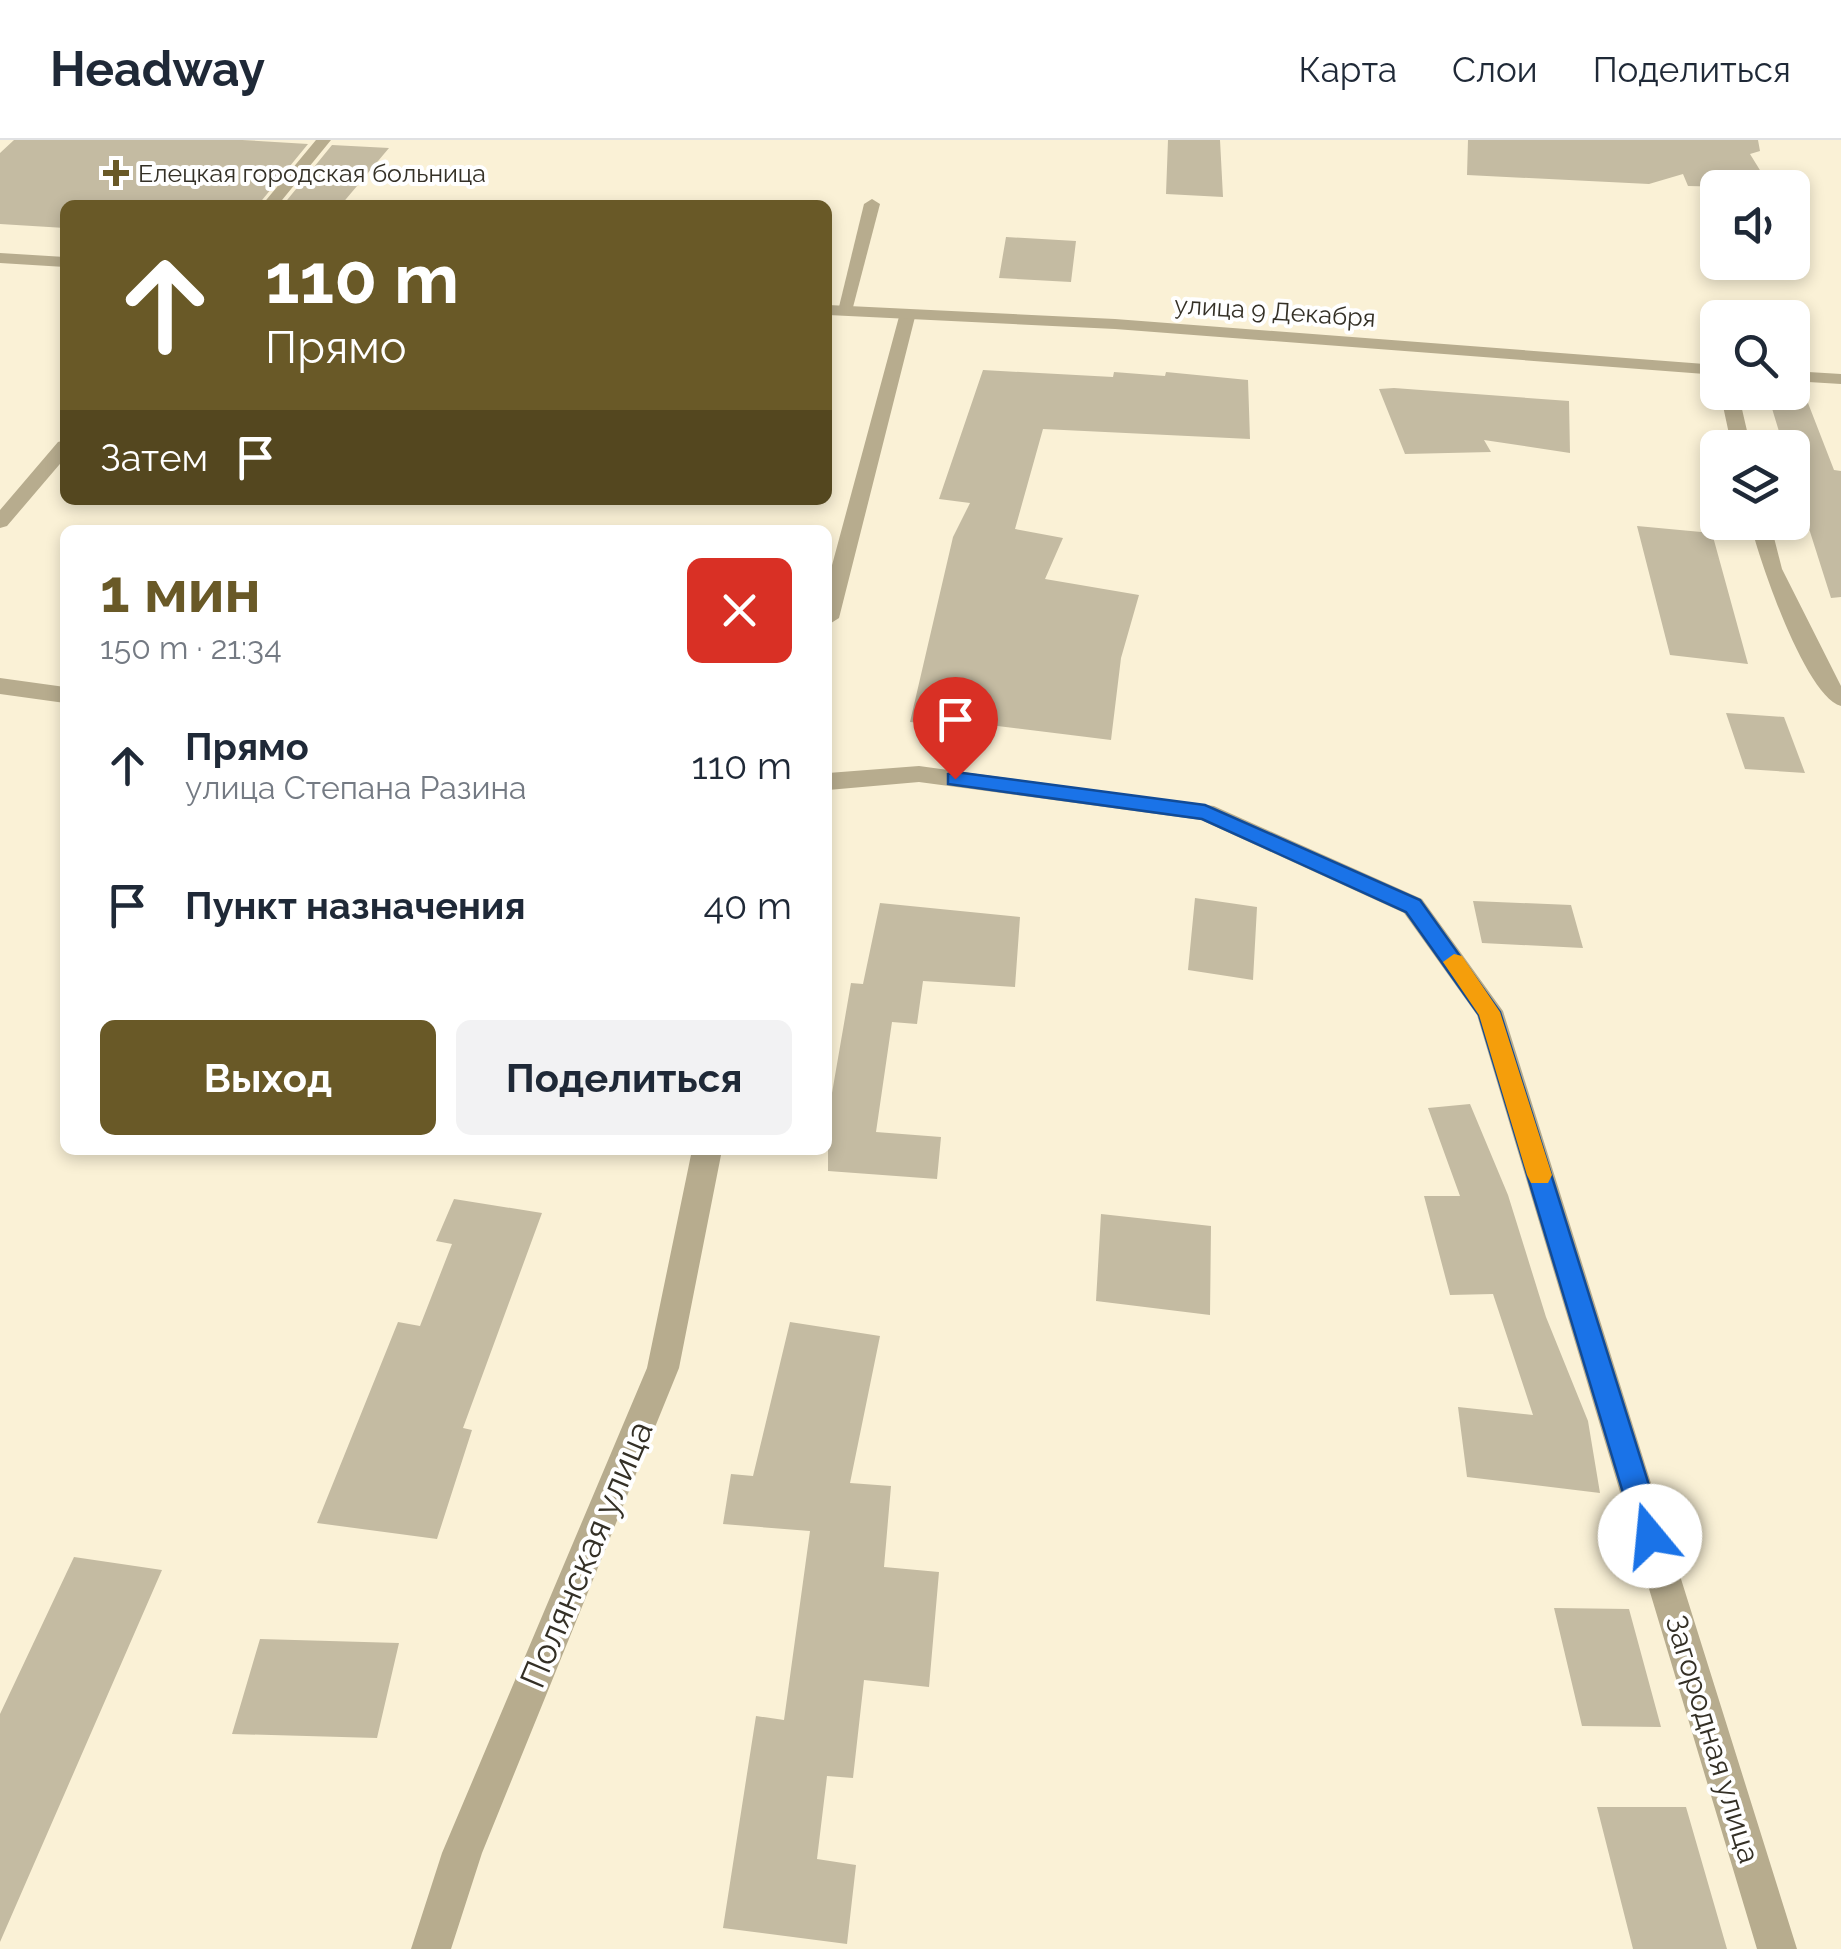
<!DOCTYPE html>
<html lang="ru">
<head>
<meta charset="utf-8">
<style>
  :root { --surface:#fff; --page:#f2f2f3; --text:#1f2937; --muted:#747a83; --line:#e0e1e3; --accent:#695927 }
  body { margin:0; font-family:Raleway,sans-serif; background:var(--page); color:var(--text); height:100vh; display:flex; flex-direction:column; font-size:38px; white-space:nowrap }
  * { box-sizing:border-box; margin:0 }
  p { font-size:32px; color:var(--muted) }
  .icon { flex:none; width:55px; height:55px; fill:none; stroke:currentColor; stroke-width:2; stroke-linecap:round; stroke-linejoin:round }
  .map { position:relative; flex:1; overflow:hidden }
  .panel { position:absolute; left:60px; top:385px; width:772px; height:630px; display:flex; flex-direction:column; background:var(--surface); border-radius:15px; box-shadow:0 5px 15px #0003 }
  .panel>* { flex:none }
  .banner { position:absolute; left:60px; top:60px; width:772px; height:305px; border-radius:15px; box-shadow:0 5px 15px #0003; background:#695927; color:#fff; overflow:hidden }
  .controls { position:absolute; left:1700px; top:30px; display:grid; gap:20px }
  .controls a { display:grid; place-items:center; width:110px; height:110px; border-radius:15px; background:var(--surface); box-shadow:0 5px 15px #0003; font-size:50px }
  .pin { position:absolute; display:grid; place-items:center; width:85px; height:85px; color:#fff; margin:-102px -42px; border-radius:50% 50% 50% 0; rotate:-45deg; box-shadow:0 0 10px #0007 }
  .pin .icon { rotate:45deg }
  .me { position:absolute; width:110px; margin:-55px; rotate:343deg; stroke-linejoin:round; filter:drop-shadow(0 0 8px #0008) }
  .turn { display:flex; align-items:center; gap:35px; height:210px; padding:0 40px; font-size:45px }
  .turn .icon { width:130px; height:130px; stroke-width:2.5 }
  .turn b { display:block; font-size:70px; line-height:85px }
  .then { display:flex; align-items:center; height:95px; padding:0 40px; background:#0003; gap:20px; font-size:38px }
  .round { display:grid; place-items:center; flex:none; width:105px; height:105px; border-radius:15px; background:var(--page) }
  .head { display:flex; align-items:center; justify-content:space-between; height:170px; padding:0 40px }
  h1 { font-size:60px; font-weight:700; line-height:75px; color:var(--accent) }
  .button { display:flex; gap:20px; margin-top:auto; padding:20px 40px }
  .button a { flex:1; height:115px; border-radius:15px; background:var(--accent); color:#fff; font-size:40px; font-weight:700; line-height:115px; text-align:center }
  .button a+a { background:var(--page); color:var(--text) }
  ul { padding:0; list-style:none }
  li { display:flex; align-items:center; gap:30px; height:140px; padding:0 40px }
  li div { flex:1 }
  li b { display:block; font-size:38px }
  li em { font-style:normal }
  header { display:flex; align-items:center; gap:60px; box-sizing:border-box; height:140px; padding:0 50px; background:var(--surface); border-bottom:2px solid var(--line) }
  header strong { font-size:48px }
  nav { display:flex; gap:55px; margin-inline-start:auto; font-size:35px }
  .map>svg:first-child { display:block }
</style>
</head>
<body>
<header>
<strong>Headway</strong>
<nav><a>Карта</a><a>Слои</a><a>Поделиться</a></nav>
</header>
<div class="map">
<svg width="1841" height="1809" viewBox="0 0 1841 1809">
  <rect width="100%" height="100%" fill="#faf1d6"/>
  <path fill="#c4bba2" d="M 14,0 L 242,0 L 308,4 L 258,65 L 65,65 L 65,88 L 0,84 L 0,13 Z
    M 1168,0 L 1220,0 L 1223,57 L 1166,54 Z
    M 1468,0 L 1758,0 L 1760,11 L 1750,14 L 1771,48 L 1688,46 L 1683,34 L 1649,44 L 1467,35 Z
    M 332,5 L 389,8 L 341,65 L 283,65 Z
    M 1006,97 L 1076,101 L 1071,142 L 999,138 Z
    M 983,230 L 1113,237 L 1114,232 L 1165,236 L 1166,232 L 1248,240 L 1250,299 L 1043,289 L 1015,389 L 1063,398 L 1045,439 L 1139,455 L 1121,518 L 1111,600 L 981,584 L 980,589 L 910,582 L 953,397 L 970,363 L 939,359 Z
    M 1792,245 L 1801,245 L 1834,330 L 1841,331 L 1841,457 L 1831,458 L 1792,335 L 1792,308 L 1784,308 L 1767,252 L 1792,252 Z
    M 1394,248 L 1569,261 L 1570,313 L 1484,300 L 1491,312 L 1405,314 L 1379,249 Z
    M 1637,386 L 1712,393 L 1748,524 L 1670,515 Z
    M 1726,573 L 1784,577 L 1805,633 L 1745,629 Z
    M 1195,758 L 1257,767 L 1253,840 L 1188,830 Z
    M 1473,761 L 1571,765 L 1583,808 L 1482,803 Z
    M 880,763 L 1020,777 L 1015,847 L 923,841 L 917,884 L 892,882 L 876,992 L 941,997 L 937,1039 L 828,1031 L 828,976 L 851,843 L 863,844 Z
    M 1470,964 L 1508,1055 L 1546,1177 L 1588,1281 L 1600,1353 L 1467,1337 L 1458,1267 L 1533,1275 L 1493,1154 L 1450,1155 L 1424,1056 L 1460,1056 L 1428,968 Z
    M 454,1059 L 542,1073 L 463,1288 L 472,1290 L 437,1399 L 317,1383 L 398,1182 L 420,1186 L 452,1104 L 436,1101 Z
    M 1101,1074 L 1211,1086 L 1210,1175 L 1096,1161 Z
    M 790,1182 L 880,1196 L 850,1343 L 891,1346 L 884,1427 L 939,1432 L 929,1547 L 864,1540 L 853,1638 L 827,1636 L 817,1719 L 856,1725 L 847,1804 L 723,1788 L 756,1576 L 784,1580 L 810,1391 L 723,1384 L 731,1334 L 753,1336 Z
    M 74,1417 L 162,1430 L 0,1802 L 0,1574 Z
    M 1554,1468 L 1629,1469 L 1661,1587 L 1582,1586 Z
    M 260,1499 L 399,1503 L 377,1598 L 232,1594 Z
    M 1597,1667 L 1686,1667 L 1727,1809 L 1633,1809 Z"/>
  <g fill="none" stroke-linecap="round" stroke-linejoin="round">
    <path fill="#b7ac8e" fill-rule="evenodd" d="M 872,59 L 880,64 L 852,171 L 837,175 L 864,64 Z"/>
    <path fill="#b7ac8e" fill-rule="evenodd" d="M 316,0 L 331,0 L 278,65 L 262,65 Z
      M 900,173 L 915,177 L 839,478 L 828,485 L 828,440 Z
      M 1720,252 L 1738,252 L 1751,308 L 1732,308 Z
      M 65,300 L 65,318 L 7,386 L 0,388 L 0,370 L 58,302 Z
      M 1750,382 L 1770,382 L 1782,429 L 1841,546 L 1841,566 C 1805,556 1759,419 1750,382 Z
      M 0,538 L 65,547 L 65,563 L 0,554 Z
      M 919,626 L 1214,666 L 1422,759 L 1503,871 L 1797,1809 L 1757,1809 L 1477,875 L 1404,773 L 1201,680 L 919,642 L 828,650 L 828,633 Z
      M 692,1010 L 722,1010 L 679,1228 L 482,1713 L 451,1809 L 411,1809 L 442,1713 L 647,1228 Z"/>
    <path fill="#b7ac8e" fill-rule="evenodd" d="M 0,113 L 65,117 L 65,127 L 0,123 Z
      M 828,165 L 1115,179 L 1718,225 L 1718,235 L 1115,189 L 828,175 Z
      M 1792,231 L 1841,234 L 1841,244 L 1792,241 Z"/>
  </g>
  <path fill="#1a73e8" stroke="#114b97" stroke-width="2.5" d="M 955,632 L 1205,665 L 1420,760 L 1500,872 L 1665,1396 L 1661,1407 L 1650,1411 L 1640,1407 L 1636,1396 L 1479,875 L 1406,772 L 1202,679 L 948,644 L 948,634 Z"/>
  <path fill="#f59e0b" d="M 1454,814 L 1462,816 L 1500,872 L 1552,1035 L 1548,1043 L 1531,1043 L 1527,1035 L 1479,875 L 1443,822 Z"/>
  <path fill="#695927" stroke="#fff" stroke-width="4" d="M111 18h10v10h10v10h-10v10h-10v-10h-10v-10h10z"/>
  <g text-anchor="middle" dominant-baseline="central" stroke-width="8" stroke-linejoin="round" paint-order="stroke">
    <g font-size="25" fill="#343026" stroke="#fff" text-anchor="start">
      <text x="138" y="33">Елецкая городская больница</text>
    </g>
    <g font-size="25" fill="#343026" stroke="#fff">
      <text transform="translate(1275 171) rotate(4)">улица 9 Декабря</text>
    </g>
    <g font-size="30" fill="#343026" stroke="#fff">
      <text transform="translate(1713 1599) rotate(73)">Загородная улица</text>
    </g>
    <g font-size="35" fill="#343026" stroke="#fff">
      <text transform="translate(586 1414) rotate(-67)">Полянская улица</text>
    </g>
  </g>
</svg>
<div class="controls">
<a><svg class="icon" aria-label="sound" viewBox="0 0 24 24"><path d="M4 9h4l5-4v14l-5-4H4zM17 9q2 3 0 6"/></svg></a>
<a><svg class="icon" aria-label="search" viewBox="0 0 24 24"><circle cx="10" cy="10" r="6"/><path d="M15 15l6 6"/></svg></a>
<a><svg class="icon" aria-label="layers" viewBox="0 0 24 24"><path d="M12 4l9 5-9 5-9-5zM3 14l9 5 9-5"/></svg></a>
</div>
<div class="pin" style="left:955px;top:639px;background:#d93025"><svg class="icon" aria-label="arrive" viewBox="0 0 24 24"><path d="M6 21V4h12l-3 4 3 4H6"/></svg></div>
<svg class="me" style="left:1650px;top:1396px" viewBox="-20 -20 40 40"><circle r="19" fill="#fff"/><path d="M0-13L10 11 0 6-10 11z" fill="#1a73e8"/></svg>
<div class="banner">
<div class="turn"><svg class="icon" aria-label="ahead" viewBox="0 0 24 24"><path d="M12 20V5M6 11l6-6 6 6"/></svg><div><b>110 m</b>Прямо</div></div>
<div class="then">Затем<svg class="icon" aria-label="arrive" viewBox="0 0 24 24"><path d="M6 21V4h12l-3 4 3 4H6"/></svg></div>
</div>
<section class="panel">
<div class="head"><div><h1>1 мин</h1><p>150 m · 21:34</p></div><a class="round" style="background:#d93025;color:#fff"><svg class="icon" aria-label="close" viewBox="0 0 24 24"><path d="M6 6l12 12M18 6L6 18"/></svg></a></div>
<ul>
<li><svg class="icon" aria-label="ahead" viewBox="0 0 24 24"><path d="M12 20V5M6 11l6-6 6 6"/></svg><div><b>Прямо</b><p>улица Степана Разина</p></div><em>110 m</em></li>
<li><svg class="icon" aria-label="arrive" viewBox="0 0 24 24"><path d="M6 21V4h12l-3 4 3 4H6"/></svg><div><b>Пункт назначения</b></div><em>40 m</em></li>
</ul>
<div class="button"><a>Выход</a><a>Поделиться</a></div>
</section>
</div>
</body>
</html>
